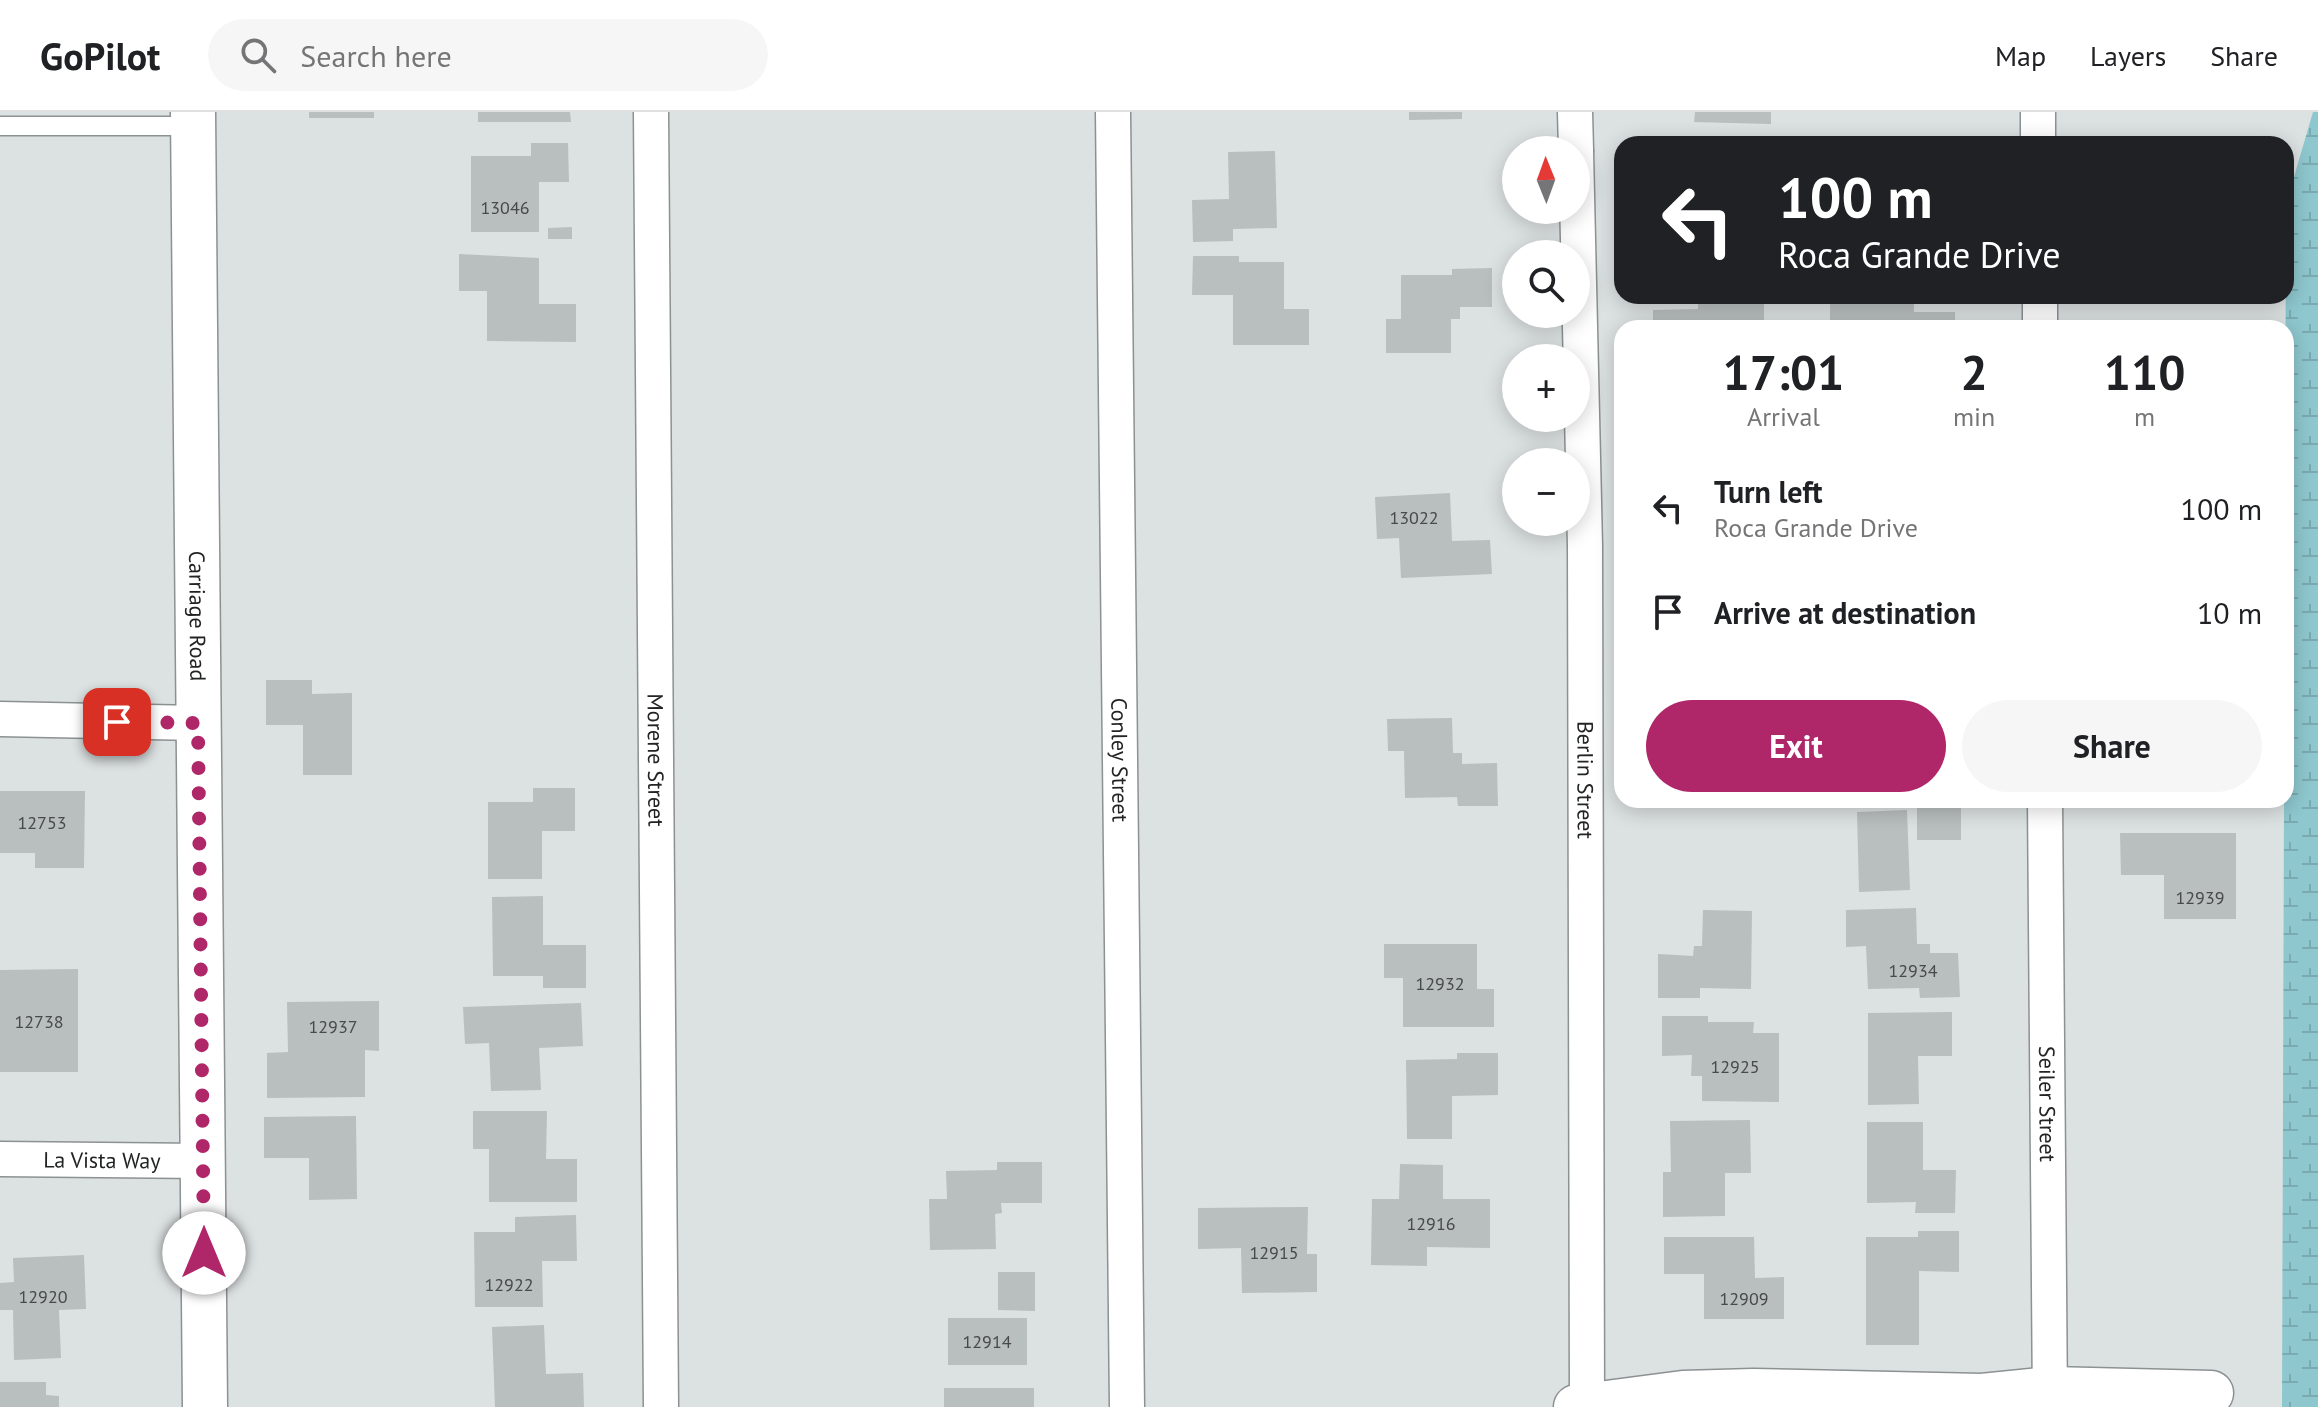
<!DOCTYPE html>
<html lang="en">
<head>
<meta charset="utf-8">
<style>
  :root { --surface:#fff; --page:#f6f6f6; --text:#202124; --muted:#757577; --line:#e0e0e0; --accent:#af2669 }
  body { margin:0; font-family:"PT Sans",sans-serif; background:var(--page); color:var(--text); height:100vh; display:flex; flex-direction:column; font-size:30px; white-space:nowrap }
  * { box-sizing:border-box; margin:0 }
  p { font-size:26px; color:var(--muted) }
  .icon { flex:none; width:44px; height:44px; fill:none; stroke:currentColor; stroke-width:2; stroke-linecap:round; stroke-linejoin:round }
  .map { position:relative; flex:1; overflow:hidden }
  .sheet { position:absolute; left:1614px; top:208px; width:680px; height:488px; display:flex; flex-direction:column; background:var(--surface); border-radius:24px; box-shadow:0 4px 20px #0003 }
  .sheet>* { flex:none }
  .banner { position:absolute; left:1614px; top:24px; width:680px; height:168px; border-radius:24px; box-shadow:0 4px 20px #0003; background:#202124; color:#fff; overflow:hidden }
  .needle { width:52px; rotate:359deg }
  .fabs { position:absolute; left:1502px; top:24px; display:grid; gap:16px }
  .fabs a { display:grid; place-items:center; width:88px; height:88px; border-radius:50%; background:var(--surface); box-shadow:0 4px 20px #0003; font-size:40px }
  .pin { position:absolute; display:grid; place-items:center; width:68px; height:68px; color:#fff; margin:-34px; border-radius:16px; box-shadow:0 4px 12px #0006 }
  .me { position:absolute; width:88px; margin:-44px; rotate:0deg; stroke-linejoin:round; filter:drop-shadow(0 0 6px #0008) }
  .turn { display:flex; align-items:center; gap:28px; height:168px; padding:0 32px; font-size:36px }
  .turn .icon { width:104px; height:104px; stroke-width:2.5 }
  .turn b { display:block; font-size:56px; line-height:68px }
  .eta { display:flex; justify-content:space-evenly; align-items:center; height:136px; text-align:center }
  .eta b { font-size:48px; font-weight:600; line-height:56px }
  .button { display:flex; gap:16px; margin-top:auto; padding:16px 32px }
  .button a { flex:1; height:92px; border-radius:48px; background:var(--accent); color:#fff; font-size:32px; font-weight:600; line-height:92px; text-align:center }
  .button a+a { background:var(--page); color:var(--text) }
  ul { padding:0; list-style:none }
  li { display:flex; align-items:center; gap:24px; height:104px; padding:0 32px }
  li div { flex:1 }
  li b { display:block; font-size:30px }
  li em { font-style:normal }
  header { display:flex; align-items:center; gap:48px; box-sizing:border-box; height:112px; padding:0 40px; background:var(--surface); border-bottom:2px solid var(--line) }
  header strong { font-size:38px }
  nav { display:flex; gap:44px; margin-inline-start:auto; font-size:28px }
  .search { width:560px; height:72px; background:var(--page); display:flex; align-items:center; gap:20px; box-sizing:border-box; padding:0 28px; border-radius:44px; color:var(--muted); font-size:30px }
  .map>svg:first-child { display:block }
</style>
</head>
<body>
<header>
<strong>GoPilot</strong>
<div class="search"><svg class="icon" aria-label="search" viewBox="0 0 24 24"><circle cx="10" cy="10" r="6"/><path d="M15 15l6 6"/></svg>Search here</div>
<nav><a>Map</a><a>Layers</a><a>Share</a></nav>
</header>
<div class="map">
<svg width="2318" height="1295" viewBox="0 0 2318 1295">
  <defs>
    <pattern id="wetland-marsh" width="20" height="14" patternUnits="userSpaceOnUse" patternTransform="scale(2)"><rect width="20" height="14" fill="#8ec7ce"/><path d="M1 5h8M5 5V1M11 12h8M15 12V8" fill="none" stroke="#7aabb1"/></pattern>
  </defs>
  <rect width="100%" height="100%" fill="#dce1e1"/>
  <path fill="url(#wetland-marsh)" d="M 2313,0 L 2318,0 L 2318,1295 L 2282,1295 L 2286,92 Z"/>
  <path fill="#b9bebe" d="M 309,0 L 374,0 L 374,6 L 309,6 Z
    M 478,0 L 570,0 L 571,10 L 478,10 Z
    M 1409,0 L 1462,0 L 1462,7 L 1409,8 Z
    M 1695,0 L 1771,0 L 1771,12 L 1694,10 Z
    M 531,31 L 568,31 L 569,70 L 539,70 L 539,120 L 471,120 L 471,44 L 531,44 Z
    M 1275,39 L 1277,116 L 1233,117 L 1233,129 L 1193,130 L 1192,88 L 1229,87 L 1228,40 Z
    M 572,115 L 572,127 L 548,127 L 548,116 Z
    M 459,142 L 539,146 L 539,192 L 576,192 L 576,230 L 487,229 L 487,179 L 459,179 Z
    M 1193,144 L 1239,144 L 1239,150 L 1284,150 L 1284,197 L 1309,197 L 1309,233 L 1233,233 L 1233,183 L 1192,183 Z
    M 1492,156 L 1492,195 L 1460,195 L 1460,207 L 1451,207 L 1451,241 L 1386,241 L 1386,207 L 1401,207 L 1401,163 L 1452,163 L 1452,157 Z
    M 1698,184 L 1764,184 L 1764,216 L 1653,216 L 1653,198 L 1698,197 Z
    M 1830,184 L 1914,184 L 1914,200 L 1955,200 L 1955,216 L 1830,216 Z
    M 1450,381 L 1452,429 L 1490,428 L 1492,462 L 1401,466 L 1399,426 L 1377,427 L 1375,385 Z
    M 266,568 L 312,568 L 312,582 L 352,581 L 352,663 L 303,663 L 303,613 L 266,613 Z
    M 1452,606 L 1453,641 L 1462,641 L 1462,652 L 1497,651 L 1498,694 L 1458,694 L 1457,685 L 1405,686 L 1404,639 L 1388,639 L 1387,607 Z
    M 533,676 L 575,676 L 575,719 L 542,719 L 542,767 L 488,767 L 488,690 L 533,690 Z
    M 0,679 L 85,679 L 84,756 L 35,756 L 35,741 L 0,741 Z
    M 1917,688 L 1961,688 L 1961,728 L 1917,728 Z
    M 2163,688 L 2232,688 L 2232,693 L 2163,695 Z
    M 1907,698 L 1910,778 L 1859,780 L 1857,700 Z
    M 2120,721 L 2236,721 L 2236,807 L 2164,807 L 2164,763 L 2121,763 Z
    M 543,784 L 543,833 L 586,833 L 586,876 L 543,876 L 543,864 L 493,864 L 492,785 Z
    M 1916,796 L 1917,832 L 1930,832 L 1930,841 L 1958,841 L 1960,885 L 1920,886 L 1919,876 L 1868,877 L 1866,834 L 1846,835 L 1846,798 Z
    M 1703,798 L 1752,799 L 1751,877 L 1700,876 L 1700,886 L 1658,886 L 1658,842 L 1693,844 L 1694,834 L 1702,834 Z
    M 1384,832 L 1477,832 L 1477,877 L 1494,877 L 1494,915 L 1403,915 L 1403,866 L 1384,866 Z
    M 78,857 L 78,960 L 0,960 L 0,858 Z
    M 379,889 L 379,939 L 365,938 L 365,985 L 267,986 L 267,941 L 288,940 L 287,890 Z
    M 581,891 L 583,934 L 539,936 L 541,978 L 491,979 L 489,931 L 465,932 L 463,895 Z
    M 1952,900 L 1952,944 L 1918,944 L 1919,992 L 1868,993 L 1868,901 Z
    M 1662,904 L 1708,904 L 1708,910 L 1754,910 L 1753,921 L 1779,921 L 1779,990 L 1702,989 L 1702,964 L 1691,964 L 1692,943 L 1662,944 Z
    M 1457,941 L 1498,941 L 1498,983 L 1452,984 L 1452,1027 L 1407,1027 L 1406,948 L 1457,947 Z
    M 473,999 L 547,999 L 546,1047 L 577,1047 L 577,1090 L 489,1090 L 489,1037 L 473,1037 Z
    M 356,1004 L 357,1087 L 309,1088 L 309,1046 L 264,1046 L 264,1005 Z
    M 1750,1008 L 1751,1061 L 1725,1061 L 1725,1104 L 1663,1105 L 1663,1060 L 1671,1060 L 1670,1009 Z
    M 1867,1010 L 1923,1010 L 1923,1058 L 1956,1058 L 1955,1101 L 1915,1101 L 1916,1090 L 1867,1091 Z
    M 997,1050 L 1042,1050 L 1042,1091 L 1001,1091 L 1002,1101 L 995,1102 L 996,1137 L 930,1138 L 929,1087 L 947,1087 L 946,1059 L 997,1058 Z
    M 1400,1052 L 1443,1053 L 1443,1087 L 1490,1087 L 1490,1136 L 1427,1135 L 1427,1154 L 1371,1153 L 1372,1087 L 1399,1087 Z
    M 1308,1095 L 1307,1142 L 1317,1142 L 1317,1180 L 1242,1181 L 1241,1136 L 1198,1137 L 1198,1096 Z
    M 576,1103 L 577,1149 L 542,1149 L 543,1195 L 475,1195 L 474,1120 L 515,1120 L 515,1105 Z
    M 1918,1119 L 1959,1119 L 1959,1160 L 1919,1159 L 1919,1233 L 1866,1233 L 1866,1125 L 1918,1125 Z
    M 1664,1125 L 1754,1125 L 1755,1166 L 1784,1165 L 1784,1207 L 1704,1207 L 1704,1162 L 1664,1162 Z
    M 84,1143 L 86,1197 L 59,1198 L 61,1246 L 14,1248 L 13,1198 L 0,1198 L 0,1171 L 14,1170 L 13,1146 Z
    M 998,1160 L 1035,1160 L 1035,1199 L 998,1198 Z
    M 948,1206 L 1027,1206 L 1027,1253 L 948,1253 Z
    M 544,1213 L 546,1262 L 583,1261 L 584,1295 L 495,1295 L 492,1215 Z
    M 0,1270 L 46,1270 L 46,1283 L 59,1284 L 59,1295 L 0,1295 Z
    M 944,1276 L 1034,1276 L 1034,1295 L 944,1295 Z"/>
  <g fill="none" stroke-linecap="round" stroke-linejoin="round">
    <g stroke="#8c9192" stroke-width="21">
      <path id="lane" d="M 0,14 L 194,14"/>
    </g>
    <g stroke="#8c9192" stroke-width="37">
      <g id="street">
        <path id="s1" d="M 651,0 L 661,1295"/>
        <path id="s2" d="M 1113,0 L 1127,1295"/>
        <path d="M 1575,0 L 1576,38"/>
        <path d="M 2038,0 L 2038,32"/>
        <path id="s3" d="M 1576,40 L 1585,434 L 1587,1295"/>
        <path d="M 2040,184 L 2040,216"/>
        <path d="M 0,607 L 198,611"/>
        <path id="s4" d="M 2045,688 L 2050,1295"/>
        <path id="s5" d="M 0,1047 L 203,1049"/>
      </g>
    </g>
    <g stroke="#8c9192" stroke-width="47">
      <g id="secondary">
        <path id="s6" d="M 193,0 L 205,1295"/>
        <path d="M 1576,1295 L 1683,1281 L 1753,1279 L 1982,1284 L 2051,1277 L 2211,1281"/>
      </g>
    </g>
    <use href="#lane" stroke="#fff" stroke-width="18"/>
    <use href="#street" stroke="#fff" stroke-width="34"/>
    <use href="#secondary" stroke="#fff" stroke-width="44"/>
  </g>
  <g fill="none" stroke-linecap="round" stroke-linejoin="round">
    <path stroke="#af2669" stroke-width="14" stroke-dasharray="0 25.2" d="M 117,610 L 198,611 L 204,1141"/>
  </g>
  <g text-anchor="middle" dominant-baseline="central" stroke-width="6" stroke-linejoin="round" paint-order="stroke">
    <g font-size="18" fill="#484a4a">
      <text x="505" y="95">13046</text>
      <text x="1414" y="405">13022</text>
      <text x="42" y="710">12753</text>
      <text x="2200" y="785">12939</text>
      <text x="1913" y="858">12934</text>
      <text x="1440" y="871">12932</text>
      <text x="39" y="909">12738</text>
      <text x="333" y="914">12937</text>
      <text x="1735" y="954">12925</text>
      <text x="1431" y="1111">12916</text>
      <text x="1274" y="1140">12915</text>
      <text x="509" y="1172">12922</text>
      <text x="43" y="1184">12920</text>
      <text x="1744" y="1186">12909</text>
      <text x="987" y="1229">12914</text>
    </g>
    <g font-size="22" fill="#222424" stroke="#e9eeef">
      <text stroke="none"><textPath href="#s6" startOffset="504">Carriage Road</textPath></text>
      <text stroke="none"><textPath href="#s1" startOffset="648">Morene Street</textPath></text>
      <text stroke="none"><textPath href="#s2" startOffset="648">Conley Street</textPath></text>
      <text stroke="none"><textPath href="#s3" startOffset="628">Berlin Street</textPath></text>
      <text stroke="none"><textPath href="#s4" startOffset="304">Seiler Street</textPath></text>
      <text stroke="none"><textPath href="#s5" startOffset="102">La Vista Way</textPath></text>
    </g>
  </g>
</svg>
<div class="fabs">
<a><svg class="needle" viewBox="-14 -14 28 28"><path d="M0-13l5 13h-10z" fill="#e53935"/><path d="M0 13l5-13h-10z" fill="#757577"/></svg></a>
<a><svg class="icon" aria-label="search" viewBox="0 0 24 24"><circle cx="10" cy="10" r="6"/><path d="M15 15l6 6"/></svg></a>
<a>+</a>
<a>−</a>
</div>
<div class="pin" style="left:117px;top:610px;background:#d93025"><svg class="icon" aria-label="arrive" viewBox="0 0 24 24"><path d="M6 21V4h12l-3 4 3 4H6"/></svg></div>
<svg class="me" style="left:204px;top:1141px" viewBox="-20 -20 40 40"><circle r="19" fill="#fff"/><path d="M0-13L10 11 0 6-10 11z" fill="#af2669"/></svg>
<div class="banner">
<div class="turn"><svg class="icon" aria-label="left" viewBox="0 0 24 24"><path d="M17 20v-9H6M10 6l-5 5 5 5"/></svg><div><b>100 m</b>Roca Grande Drive</div></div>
</div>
<section class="sheet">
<div class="eta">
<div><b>17:01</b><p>Arrival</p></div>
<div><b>2</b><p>min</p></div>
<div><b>110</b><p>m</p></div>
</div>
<ul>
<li><svg class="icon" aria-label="left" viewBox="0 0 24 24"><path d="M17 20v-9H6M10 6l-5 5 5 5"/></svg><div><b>Turn left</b><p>Roca Grande Drive</p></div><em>100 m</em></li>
<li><svg class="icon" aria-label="arrive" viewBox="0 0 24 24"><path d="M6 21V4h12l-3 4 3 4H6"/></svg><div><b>Arrive at destination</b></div><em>10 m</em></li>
</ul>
<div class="button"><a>Exit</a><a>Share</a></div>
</section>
</div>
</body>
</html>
